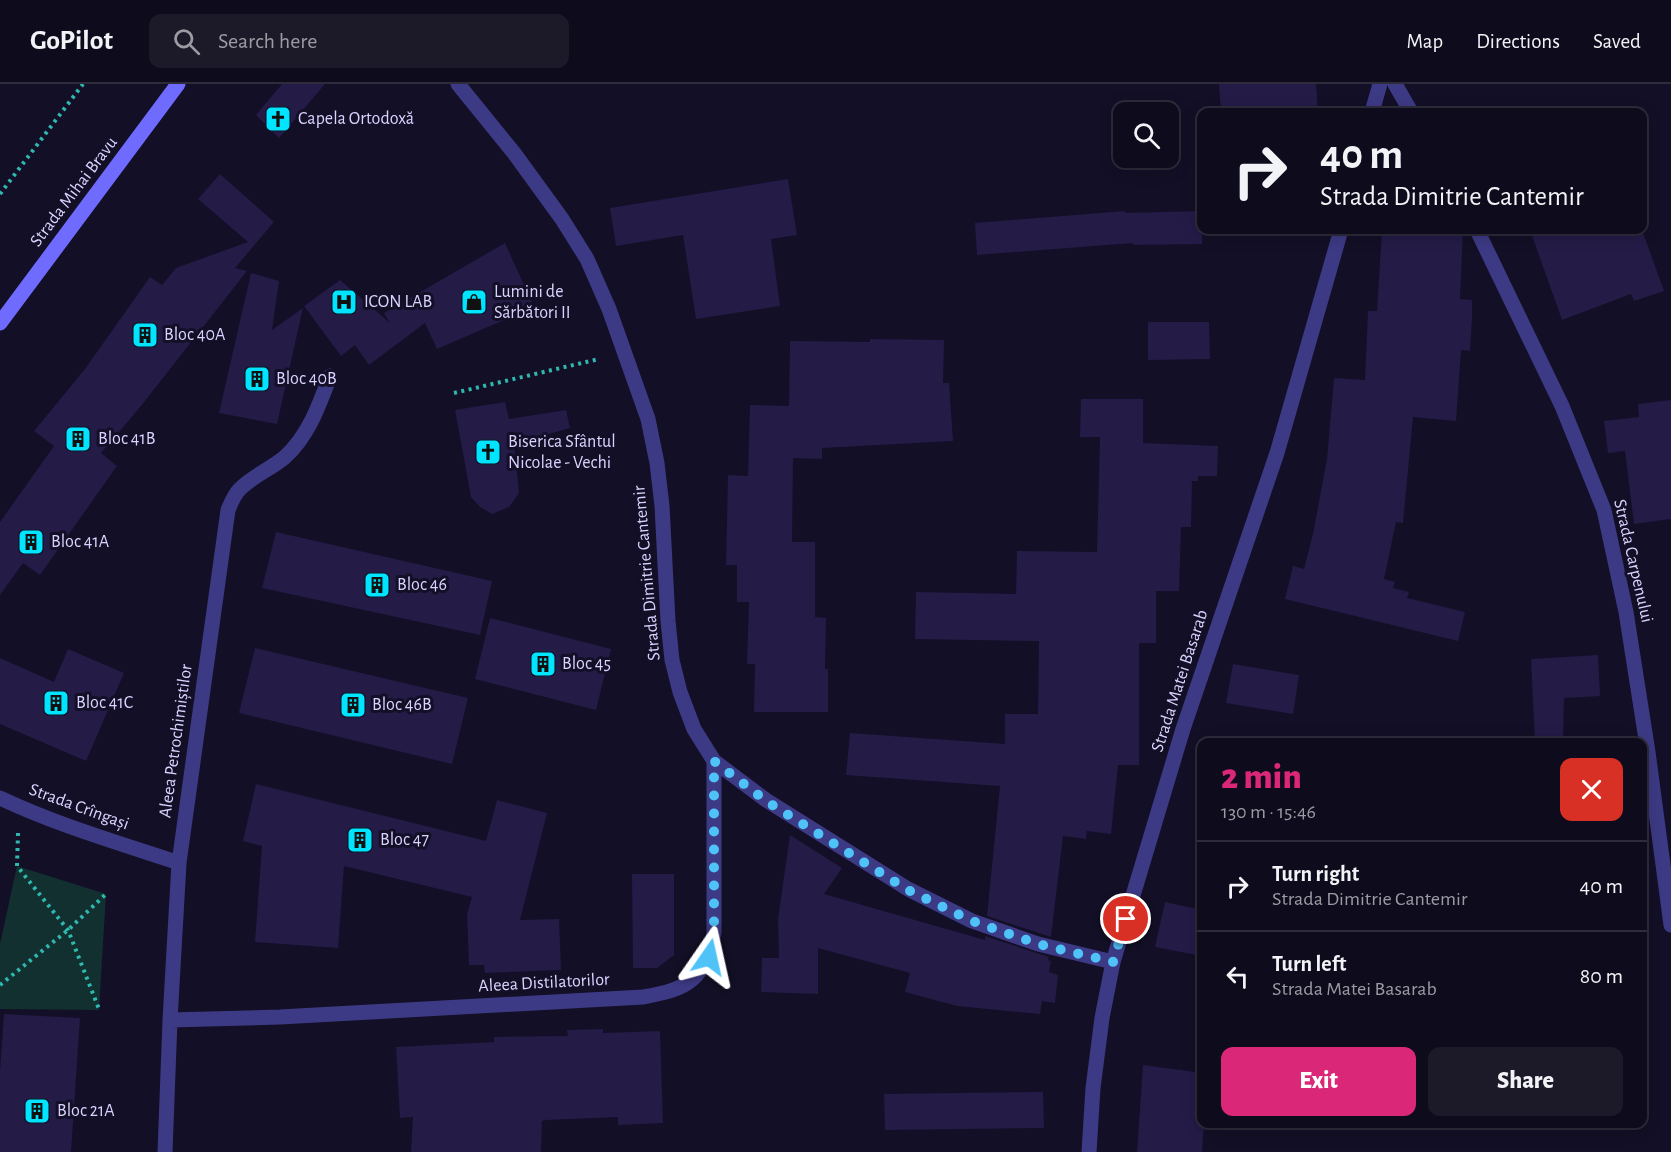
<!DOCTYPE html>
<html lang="en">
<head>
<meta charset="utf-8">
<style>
  :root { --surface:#0e0b1c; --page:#1c1929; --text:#f1f3f6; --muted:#9b9ba3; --line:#2e2b3b; --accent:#db2777 }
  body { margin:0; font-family:"Alegreya Sans",sans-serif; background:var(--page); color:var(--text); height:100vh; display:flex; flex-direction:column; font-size:22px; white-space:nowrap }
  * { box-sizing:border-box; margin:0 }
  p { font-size:20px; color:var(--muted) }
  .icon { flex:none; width:33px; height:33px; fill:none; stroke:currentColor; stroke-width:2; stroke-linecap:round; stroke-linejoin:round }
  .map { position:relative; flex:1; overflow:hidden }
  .side { position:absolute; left:1197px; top:654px; width:450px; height:390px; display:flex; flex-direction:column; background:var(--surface); border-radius:12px; box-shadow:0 3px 15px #0003,0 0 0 2px var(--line) }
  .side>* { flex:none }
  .hud { position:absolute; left:1197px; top:24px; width:450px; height:126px; border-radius:12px; box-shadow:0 3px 15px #0003,0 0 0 2px var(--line); background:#0e0b1c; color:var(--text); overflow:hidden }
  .tools { position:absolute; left:1113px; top:18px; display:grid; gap:12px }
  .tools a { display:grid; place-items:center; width:66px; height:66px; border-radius:12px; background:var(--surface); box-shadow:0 3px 15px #0003,0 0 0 2px var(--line); font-size:30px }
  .pin { position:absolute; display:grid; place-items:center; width:51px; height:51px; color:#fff; margin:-26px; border:3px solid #fff; border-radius:50%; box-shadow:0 2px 6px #0007 }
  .me { position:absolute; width:66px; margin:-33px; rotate:11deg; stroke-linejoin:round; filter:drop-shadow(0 0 4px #0008) }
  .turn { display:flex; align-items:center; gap:21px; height:126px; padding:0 24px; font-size:27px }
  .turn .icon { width:78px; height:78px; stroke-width:2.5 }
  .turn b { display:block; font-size:42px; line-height:51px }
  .round { display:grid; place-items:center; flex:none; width:63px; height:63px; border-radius:12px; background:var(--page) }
  .head { display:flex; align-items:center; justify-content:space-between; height:102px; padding:0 24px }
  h1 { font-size:36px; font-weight:800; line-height:45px; color:var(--accent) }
  .primary-button { display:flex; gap:12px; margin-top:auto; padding:12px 24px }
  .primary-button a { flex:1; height:69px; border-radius:12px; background:var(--accent); color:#fff; font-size:24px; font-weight:800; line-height:69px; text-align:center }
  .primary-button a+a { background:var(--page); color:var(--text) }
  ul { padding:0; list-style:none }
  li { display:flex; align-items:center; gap:18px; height:90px; padding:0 24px; border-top:2px solid var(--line) }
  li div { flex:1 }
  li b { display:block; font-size:22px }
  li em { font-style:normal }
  header { display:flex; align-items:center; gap:36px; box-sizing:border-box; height:84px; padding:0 30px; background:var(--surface); border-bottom:2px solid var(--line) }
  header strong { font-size:28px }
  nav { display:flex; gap:33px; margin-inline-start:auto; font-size:21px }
  .search { width:420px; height:54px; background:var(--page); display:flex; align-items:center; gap:15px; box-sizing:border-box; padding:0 21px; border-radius:12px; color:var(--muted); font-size:22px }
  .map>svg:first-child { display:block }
</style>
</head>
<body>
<header>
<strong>GoPilot</strong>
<div class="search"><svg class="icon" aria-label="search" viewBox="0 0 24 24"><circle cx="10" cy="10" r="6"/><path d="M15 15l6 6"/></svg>Search here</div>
<nav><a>Map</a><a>Directions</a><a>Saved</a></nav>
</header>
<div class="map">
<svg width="1671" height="1068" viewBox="0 0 1671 1068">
  <rect width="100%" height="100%" fill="#130f26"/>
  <path fill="#12302f" d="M 17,782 L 106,810 L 99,926 L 0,925 L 0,860 Z"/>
  <path fill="#241b47" d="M 282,0 L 325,0 L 279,54 L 256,31 Z
    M 1219,0 L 1316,0 L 1318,28 L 1221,28 Z
    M 220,90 L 274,138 L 235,184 L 247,187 L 141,322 L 101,369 L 117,382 L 40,491 L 23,479 L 0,511 L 0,438 L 54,362 L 34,347 L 85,285 L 150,193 L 162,201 L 176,184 L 248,158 L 198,115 Z
    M 788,95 L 797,151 L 771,155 L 780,222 L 696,235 L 683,151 L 616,162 L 610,124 Z
    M 1125,127 L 1125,129 L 1202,127 L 1202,160 L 1133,161 L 1133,159 L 977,171 L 975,139 Z
    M 1382,146 L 1463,146 L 1460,215 L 1472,216 L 1472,234 L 1470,267 L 1461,266 L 1456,337 L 1413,333 L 1403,439 L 1396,438 L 1384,495 L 1395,498 L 1393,504 L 1409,508 L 1407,514 L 1465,528 L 1458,557 L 1285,515 L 1293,482 L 1304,485 L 1313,450 L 1327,375 L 1334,294 L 1365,296 L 1368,227 L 1377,227 Z
    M 1530,146 L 1642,146 L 1664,207 L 1634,217 L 1631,210 L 1562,236 Z
    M 505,159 L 534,223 L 437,265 L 425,239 L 369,281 L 355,261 L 341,272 L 304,222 L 340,196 L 390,239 L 384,229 Z
    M 251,189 L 279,197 L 272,246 L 303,224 L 277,340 L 219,329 Z
    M 1148,238 L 1209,238 L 1210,275 L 1148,276 Z
    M 870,255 L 944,256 L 943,299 L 949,299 L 953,357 L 822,364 L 822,375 L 793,374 L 792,458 L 815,458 L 815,533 L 826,534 L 825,585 L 828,585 L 828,628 L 754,628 L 755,580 L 747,580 L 749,518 L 737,518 L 737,481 L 726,481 L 728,391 L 748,392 L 750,321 L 789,322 L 790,257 L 870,258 Z
    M 1081,315 L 1143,315 L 1143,359 L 1218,362 L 1217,392 L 1198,392 L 1198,397 L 1192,397 L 1191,443 L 1181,443 L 1179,507 L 1156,507 L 1156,559 L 1139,559 L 1139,681 L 1118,681 L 1111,750 L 1087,747 L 1086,755 L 1063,752 L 1051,853 L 987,832 L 1000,702 L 846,691 L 850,649 L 1005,660 L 1005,630 L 1038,630 L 1039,557 L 915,555 L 916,508 L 1016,510 L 1017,467 L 1097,468 L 1100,353 L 1080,353 Z
    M 1671,316 L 1671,435 L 1634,440 L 1625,367 L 1608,369 L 1604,337 L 1639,333 L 1638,320 Z
    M 505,318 L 509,335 L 566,326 L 570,344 L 514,360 L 519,409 L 509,423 L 492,430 L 480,423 L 471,413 L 455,326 Z
    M 276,448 L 492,497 L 480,551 L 262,504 Z
    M 490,534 L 611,565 L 596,626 L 475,595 Z
    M 255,564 L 468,614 L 452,680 L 239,629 Z
    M 68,565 L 124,589 L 86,677 L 0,640 L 0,574 L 54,598 Z
    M 1598,571 L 1600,612 L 1564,614 L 1563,658 L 1535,658 L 1531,575 Z
    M 1233,580 L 1299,591 L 1293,630 L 1226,619 Z
    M 256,700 L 486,757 L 497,716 L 547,729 L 520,836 L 559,835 L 561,886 L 485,889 L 484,881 L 469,881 L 467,830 L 472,813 L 344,782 L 338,864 L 255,858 L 262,762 L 243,757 Z
    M 790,751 L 842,784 L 824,810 L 985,856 L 985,852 L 1049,873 L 1048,876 L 1051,877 L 1049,888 L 1058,891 L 1055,919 L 1042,917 L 1040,930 L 957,922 L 905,908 L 910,889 L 818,864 L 818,910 L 761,908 L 762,874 L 779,874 L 778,835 Z
    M 632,790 L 674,790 L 674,871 L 657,884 L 633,884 Z
    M 1165,818 L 1202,826 L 1202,872 L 1155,863 Z
    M 4,930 L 80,934 L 71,1068 L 0,1068 L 0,987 Z
    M 603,945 L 603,949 L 660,947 L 663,1039 L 618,1041 L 618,1033 L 546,1036 L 542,1037 L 541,1068 L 411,1068 L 413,1033 L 400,1034 L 396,963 L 494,958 L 494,953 L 568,952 L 567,946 Z
    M 1143,981 L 1202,989 L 1202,1040 L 1204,1040 L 1202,1068 L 1137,1068 Z
    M 1043,1008 L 1044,1044 L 885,1046 L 884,1010 Z"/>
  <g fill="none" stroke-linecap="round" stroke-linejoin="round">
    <path stroke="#2fb8b0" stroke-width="4" stroke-dasharray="3 4.5" stroke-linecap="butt" d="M 0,110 L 83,0
      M 454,309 L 599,275
      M 18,749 L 17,782 L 68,846 L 99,925
      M 0,901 L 68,846 L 106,810"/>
    <path stroke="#3d3a85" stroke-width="15" d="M 458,0 L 514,69 L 562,135 L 587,175 L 609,225 L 648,335 L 657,379 L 662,422 L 668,537 L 672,576 L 680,608 L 694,645 L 714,677 L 766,716 L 908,805 L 972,837 L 1038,860 L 1113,878
      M 1395,0 L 1411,28
      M 1372,28 L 1380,0
      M 1477,146 L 1562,322 L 1604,426 L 1626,528 L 1648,668 L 1671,841
      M 0,714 C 57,741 119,759 179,779
      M 170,936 L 280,933 L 643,913 C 689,905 704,896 714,849 L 714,677
      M 165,1068 L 170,936 L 179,779 L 228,426 C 231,419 234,411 239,406 C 252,392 271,385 285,373 C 309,351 319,321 330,292
      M 1089,1068 L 1093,1004 L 1102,934 L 1113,878 L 1183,645 L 1277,369 L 1341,146"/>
    <path stroke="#6f6bff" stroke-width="15" d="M 0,239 L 178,0"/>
  </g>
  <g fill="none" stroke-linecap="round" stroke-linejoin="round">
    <path stroke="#4fc3f7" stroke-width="10" stroke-dasharray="0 18" d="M 709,873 L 714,849 L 714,677 L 766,717 L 908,806 L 972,837 L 1038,860 L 1113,878 L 1126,835"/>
  </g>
  <defs>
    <g id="church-square" transform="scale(1.35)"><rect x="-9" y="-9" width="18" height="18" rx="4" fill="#00e5ff" stroke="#130f26"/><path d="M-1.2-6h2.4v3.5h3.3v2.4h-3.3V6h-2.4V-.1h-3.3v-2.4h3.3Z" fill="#111"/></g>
    <g id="hospital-square" transform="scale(1.35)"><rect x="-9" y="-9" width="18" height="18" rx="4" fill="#00e5ff" stroke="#130f26"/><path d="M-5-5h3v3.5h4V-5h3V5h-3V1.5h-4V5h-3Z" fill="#111"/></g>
    <g id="shop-square" transform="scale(1.35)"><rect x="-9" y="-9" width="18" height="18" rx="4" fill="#00e5ff" stroke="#130f26"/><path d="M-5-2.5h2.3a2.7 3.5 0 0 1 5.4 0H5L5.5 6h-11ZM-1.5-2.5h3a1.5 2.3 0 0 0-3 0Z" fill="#111"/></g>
    <g id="building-square" transform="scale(1.35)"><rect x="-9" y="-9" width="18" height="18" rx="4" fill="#00e5ff" stroke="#130f26"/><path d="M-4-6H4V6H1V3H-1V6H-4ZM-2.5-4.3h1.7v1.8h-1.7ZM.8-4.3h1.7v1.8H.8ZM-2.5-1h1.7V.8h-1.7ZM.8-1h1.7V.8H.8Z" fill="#111"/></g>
  </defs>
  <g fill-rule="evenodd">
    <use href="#church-square" x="278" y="35"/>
    <use href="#hospital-square" x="344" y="218"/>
    <use href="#shop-square" x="474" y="218"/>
    <use href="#building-square" x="145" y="251"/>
    <use href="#building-square" x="257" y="295"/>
    <use href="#building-square" x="78" y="355"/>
    <use href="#church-square" x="488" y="368"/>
    <use href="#building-square" x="31" y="458"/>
    <use href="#building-square" x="377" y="501"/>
    <use href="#building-square" x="543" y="580"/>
    <use href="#building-square" x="56" y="619"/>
    <use href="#building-square" x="353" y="621"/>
    <use href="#building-square" x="360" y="756"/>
    <use href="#building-square" x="37" y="1027"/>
  </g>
  <g text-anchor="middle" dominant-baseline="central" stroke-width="6" stroke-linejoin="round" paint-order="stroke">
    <g font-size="18" fill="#d9d4ff" stroke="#130f26" text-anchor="start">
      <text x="298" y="35">Capela Ortodoxă</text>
      <text x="494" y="208">Lumini de<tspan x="494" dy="21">Sărbători II</tspan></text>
      <text x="364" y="218">ICON LAB</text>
      <text x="164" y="251">Bloc 40A</text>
      <text x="276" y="295">Bloc 40B</text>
      <text x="98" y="355">Bloc 41B</text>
      <text x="508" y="358">Biserica Sfântul<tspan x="508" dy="21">Nicolae - Vechi</tspan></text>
      <text x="51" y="458">Bloc 41A</text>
      <text x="397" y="501">Bloc 46</text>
      <text x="562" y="580">Bloc 45</text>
      <text x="76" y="619">Bloc 41C</text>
      <text x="372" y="621">Bloc 46B</text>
      <text x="380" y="756">Bloc 47</text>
      <text x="57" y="1027">Bloc 21A</text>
    </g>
    <g font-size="18" fill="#d9d4ff" stroke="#130f26">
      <text transform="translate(74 108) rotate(-53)">Strada Mihai Bravu</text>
      <text transform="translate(1633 477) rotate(77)">Strada Carpenului</text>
      <text transform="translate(647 489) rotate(-95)">Strada Dimitrie Cantemir</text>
      <text transform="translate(1180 597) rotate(-72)">Strada Matei Basarab</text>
      <text transform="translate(176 657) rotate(-82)">Aleea Petrochimiștilor</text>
      <text transform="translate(79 723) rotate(20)">Strada Crîngași</text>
      <text transform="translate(544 899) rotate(-3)">Aleea Distilatorilor</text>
    </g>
  </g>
</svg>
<div class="tools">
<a><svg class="icon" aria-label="search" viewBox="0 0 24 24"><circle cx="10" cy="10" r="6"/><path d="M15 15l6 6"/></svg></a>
</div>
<div class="pin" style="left:1126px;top:835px;background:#d93025"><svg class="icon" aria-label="arrive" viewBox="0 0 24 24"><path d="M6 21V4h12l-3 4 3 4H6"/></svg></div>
<svg class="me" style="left:709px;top:873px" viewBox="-20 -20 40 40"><path d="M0-17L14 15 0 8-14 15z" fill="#4fc3f7" stroke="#fff" stroke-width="4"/></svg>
<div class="hud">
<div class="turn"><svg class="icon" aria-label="right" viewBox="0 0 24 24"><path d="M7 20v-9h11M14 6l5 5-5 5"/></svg><div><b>40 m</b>Strada Dimitrie Cantemir</div></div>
</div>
<section class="side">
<div class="head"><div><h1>2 min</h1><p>130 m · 15:46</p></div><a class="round" style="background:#d93025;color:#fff"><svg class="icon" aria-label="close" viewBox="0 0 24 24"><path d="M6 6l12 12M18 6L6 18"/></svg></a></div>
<ul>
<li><svg class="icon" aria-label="right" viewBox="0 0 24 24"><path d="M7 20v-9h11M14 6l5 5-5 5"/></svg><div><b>Turn right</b><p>Strada Dimitrie Cantemir</p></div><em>40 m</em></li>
<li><svg class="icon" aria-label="left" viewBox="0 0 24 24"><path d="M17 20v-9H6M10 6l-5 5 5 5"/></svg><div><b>Turn left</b><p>Strada Matei Basarab</p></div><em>80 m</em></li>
</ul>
<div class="primary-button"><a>Exit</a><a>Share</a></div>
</section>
</div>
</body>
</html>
